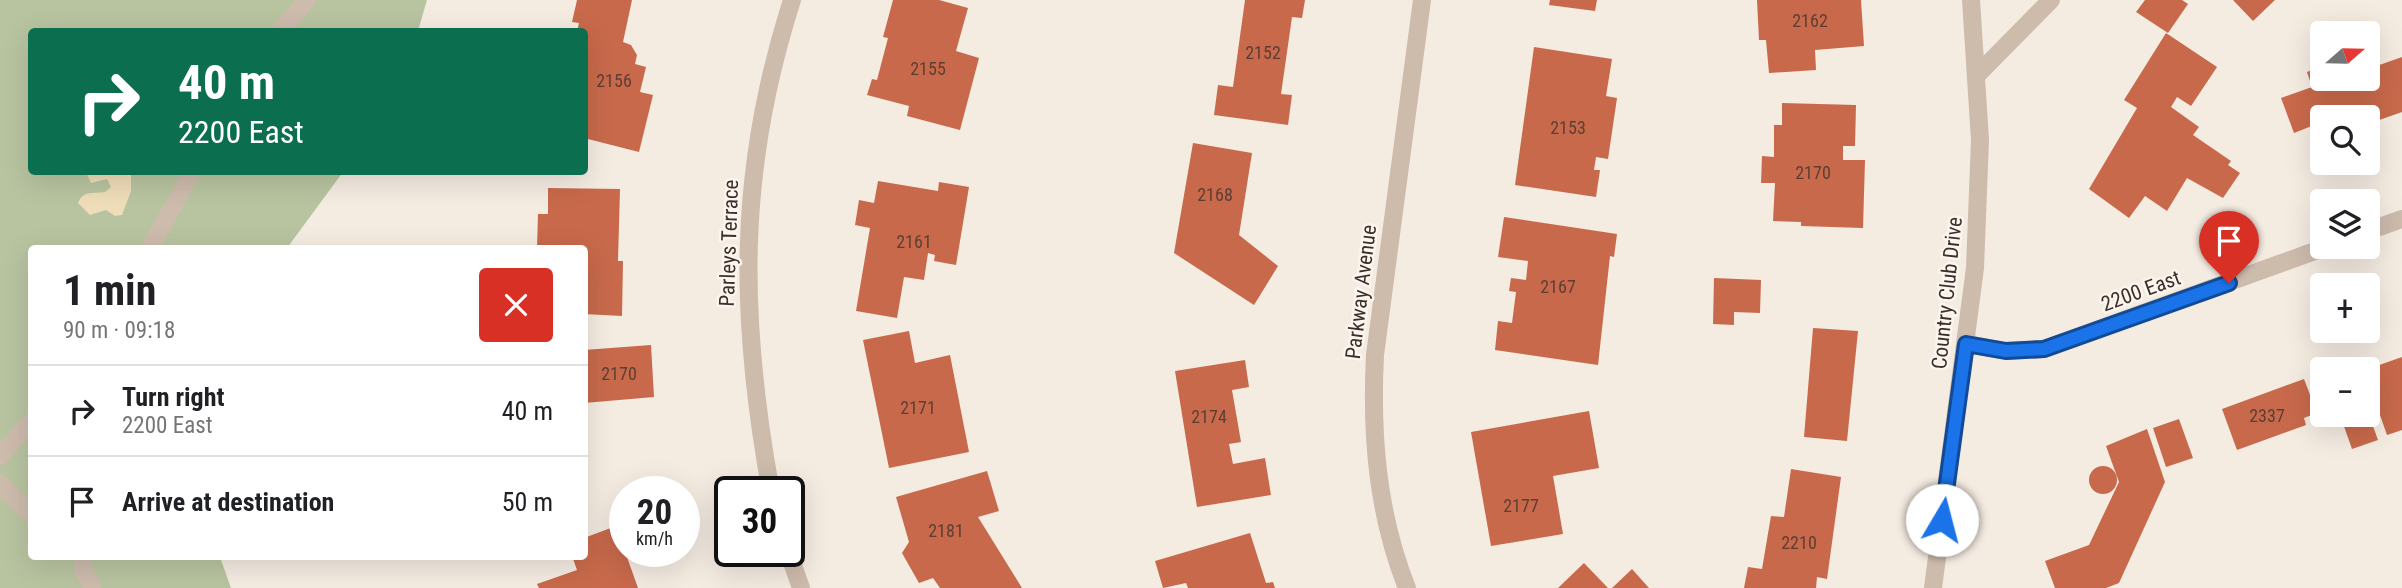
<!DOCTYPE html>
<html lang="en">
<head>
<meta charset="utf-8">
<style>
  :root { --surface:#fff; --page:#f2f2f2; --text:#202124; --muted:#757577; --line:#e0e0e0 }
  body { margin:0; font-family:"Roboto Condensed",sans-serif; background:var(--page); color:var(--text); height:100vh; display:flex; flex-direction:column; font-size:26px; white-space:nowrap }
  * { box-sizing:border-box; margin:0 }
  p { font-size:23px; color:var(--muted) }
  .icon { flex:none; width:38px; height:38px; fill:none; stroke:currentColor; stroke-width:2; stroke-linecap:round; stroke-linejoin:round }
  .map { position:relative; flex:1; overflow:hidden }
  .panel { position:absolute; left:28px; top:245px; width:560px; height:315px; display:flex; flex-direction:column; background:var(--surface); border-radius:7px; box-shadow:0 7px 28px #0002 }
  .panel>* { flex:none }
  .top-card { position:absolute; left:28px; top:28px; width:560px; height:147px; border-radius:7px; box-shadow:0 7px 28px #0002; background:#0b6e4f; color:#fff; overflow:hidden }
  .needle { width:46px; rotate:70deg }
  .fabs { position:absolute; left:2310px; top:21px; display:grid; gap:14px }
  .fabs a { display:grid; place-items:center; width:70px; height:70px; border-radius:7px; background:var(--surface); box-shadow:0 7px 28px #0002; font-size:35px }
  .speed { position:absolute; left:609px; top:476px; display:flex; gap:14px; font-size:35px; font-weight:700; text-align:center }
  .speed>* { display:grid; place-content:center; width:91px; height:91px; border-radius:50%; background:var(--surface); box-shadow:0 7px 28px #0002; line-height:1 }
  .speed small { font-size:18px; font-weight:400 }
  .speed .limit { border:4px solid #111; border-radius:10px; background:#fff; color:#111 }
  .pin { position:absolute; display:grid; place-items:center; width:60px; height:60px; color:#fff; margin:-72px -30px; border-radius:50% 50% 50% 0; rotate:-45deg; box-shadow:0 0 7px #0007 }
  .pin .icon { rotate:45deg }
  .me { position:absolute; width:77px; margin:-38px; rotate:8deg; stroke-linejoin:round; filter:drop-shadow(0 0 5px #0008) }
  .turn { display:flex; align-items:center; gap:24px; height:147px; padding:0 35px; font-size:32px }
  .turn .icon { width:91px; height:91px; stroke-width:2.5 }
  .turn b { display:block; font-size:49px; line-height:60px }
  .round { display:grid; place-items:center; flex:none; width:74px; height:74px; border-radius:7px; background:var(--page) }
  .overview { display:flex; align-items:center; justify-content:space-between; height:119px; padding:0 35px }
  h1 { font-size:42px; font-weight:700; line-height:52px }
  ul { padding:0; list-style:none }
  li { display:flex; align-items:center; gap:21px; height:91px; padding:0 35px; border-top:2px solid var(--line) }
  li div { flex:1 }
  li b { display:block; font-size:26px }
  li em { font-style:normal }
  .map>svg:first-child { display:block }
</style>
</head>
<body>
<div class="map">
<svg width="2402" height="588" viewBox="0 0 2402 588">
  <rect width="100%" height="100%" fill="#f4ebe1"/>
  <path fill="#b8c4a0" d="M 0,0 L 427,0 L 418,31 L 32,32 L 32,172 L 343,172 L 287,248 L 32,248 L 32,556 L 220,557 L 231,588 L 0,588 Z"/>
  <path fill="#efdcb8" d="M 86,172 L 131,172 L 131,191 L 122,215 L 115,216 L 106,210 L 90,215 L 78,203 C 83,190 94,194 105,192 L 111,187 L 107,179 L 91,183 Z"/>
  <path fill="#c8694b" d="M 577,0 L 632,0 L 623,42 L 631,45 L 637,55 L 635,64 L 646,67 L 640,92 L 653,95 L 639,152 L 584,138 L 584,32 L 577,32 L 579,23 L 572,22 Z
    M 893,0 L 939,0 L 968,8 L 956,51 L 979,58 L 960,130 L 907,116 L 909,106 L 867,95 L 872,79 L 877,80 L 888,38 L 883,37 Z
    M 1245,0 L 1305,0 L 1302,18 L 1292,17 L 1281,94 L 1292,95 L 1288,125 L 1214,115 L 1218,85 L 1233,87 Z
    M 1550,0 L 1597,0 L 1595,11 L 1549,5 Z
    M 1757,0 L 1861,0 L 1864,46 L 1815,50 L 1816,70 L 1769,73 L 1766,40 L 1759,40 Z
    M 2145,0 L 2182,0 L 2188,4 L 2168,33 L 2136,12 Z
    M 2233,0 L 2275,0 L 2253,21 Z
    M 2166,33 L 2217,67 L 2191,106 L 2177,97 L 2171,107 L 2199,127 L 2193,135 L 2231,161 L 2228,165 L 2240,173 L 2223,198 L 2187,178 L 2167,211 L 2145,196 L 2129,218 L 2089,189 L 2137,108 L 2124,100 Z
    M 1534,47 L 1612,59 L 1606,96 L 1617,98 L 1608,159 L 1596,157 L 1594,170 L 1600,170 L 1596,197 L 1515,185 Z
    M 2402,57 L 2402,112 L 2368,124 L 2368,117 L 2322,117 L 2322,122 L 2294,133 L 2281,98 L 2312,87 L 2307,72 L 2322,66 L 2322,79 L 2368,79 L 2368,69 Z
    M 1782,103 L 1856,105 L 1855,146 L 1843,146 L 1843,160 L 1865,160 L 1863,228 L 1801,226 L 1801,222 L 1773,221 L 1775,183 L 1761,183 L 1762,156 L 1774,157 L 1774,125 L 1782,125 Z
    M 1193,143 L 1252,153 L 1239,235 L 1278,266 L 1254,305 L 1174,253 Z
    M 878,181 L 938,191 L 939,182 L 969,187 L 956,265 L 934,261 L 935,255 L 928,253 L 924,280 L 904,277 L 897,318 L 856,311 L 870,228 L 855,225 L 859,200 L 874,203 Z
    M 548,188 L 620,189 L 618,261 L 623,261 L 622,316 L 584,314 L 584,248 L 537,248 L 538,214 L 548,214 Z
    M 1504,217 L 1617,234 L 1614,257 L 1610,256 L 1598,365 L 1495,350 L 1498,321 L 1512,323 L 1516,292 L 1509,291 L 1511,278 L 1526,280 L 1528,261 L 1498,257 Z
    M 1714,278 L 1761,280 L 1760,313 L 1734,312 L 1734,325 L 1713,324 Z
    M 1813,328 L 1858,331 L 1847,441 L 1804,437 Z
    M 909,331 L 915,363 L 950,355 L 969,452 L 889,468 L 863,340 Z
    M 651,345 L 654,397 L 584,403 L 584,350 Z
    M 2402,357 L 2402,430 L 2387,435 L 2368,381 L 2368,369 Z
    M 1245,360 L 1249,387 L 1232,390 L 1241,442 L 1229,444 L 1233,464 L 1265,458 L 1271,495 L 1197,507 L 1175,371 Z
    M 2304,379 L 2317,413 L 2304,418 L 2306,425 L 2237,450 L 2222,409 Z
    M 1589,411 L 1599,468 L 1553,476 L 1563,534 L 1491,546 L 1471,432 Z
    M 2340,415 L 2369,415 L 2378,440 L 2352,449 Z
    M 2179,419 L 2193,458 L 2166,467 L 2153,428 Z
    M 2147,429 L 2165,482 L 2119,583 L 2106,588 L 2055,588 L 2045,561 L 2089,545 L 2119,482 L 2106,446 Z
    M2089 480a14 14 0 1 1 28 0a14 14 0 1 1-28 0Z
    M 1791,469 L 1841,477 L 1827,579 L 1817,577 L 1816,588 L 1744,588 L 1748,567 L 1762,569 L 1771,516 L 1784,517 Z
    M 987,471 L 999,511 L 978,517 L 1022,588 L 940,588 L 933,578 L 919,583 L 902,553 L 909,542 L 896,497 Z
    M 616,526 L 638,588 L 539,588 L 537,584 L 577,570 L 572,556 L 584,556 L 584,538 Z
    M 1250,533 L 1266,583 L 1273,582 L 1275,588 L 1188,588 L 1186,583 L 1163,588 L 1155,561 Z
    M 1584,563 L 1608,588 L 1558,588 Z
    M 1632,569 L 1649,588 L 1612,588 Z"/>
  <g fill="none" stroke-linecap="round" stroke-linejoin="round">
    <path stroke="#cdbbac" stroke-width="18" d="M 279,32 L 307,0
      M 1977,75 L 2051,0
      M 2368,231 L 2402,219
      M 150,248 L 192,172
      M 1967,344 L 2006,351 L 2044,349 L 2326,247
      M 0,456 L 32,420
      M 0,484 L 32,516
      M 771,492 C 739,317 737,171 792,0
      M 788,551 L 801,588
      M 83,556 L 83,570 L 93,588
      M 1407,588 C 1377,513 1371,434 1375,355 L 1422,0
      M 1933,588 L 1975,268 L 1980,140 L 1971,0"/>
  </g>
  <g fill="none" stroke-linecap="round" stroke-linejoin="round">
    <g stroke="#114b97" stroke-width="18">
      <path id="route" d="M 1942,520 L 1966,344 L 2006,351 L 2044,349 L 2229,283"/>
    </g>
    <use href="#route" stroke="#1a73e8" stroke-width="12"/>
  </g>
  <g text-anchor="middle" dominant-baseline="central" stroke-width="5" stroke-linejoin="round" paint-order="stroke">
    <g font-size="18" fill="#5e3e33">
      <text x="1810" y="20">2162</text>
      <text x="1263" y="52">2152</text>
      <text x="928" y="68">2155</text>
      <text x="614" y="80">2156</text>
      <text x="1568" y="127">2153</text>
      <text x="1813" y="172">2170</text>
      <text x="1215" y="194">2168</text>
      <text x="914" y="241">2161</text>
      <text x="1558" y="286">2167</text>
      <text x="619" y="373">2170</text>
      <text x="918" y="407">2171</text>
      <text x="2267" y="415">2337</text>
      <text x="1209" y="416">2174</text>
      <text x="1521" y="505">2177</text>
      <text x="946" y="530">2181</text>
      <text x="1799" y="542">2210</text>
    </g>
    <g font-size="21" fill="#3b302b" stroke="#fbf5ee">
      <text transform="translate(729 243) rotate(-88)">Parleys Terrace</text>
      <text transform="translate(2141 291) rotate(-20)">2200 East</text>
      <text transform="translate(1361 292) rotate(-83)">Parkway Avenue</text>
      <text transform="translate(1947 293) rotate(-84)">Country Club Drive</text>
    </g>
  </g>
</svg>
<div class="fabs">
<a><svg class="needle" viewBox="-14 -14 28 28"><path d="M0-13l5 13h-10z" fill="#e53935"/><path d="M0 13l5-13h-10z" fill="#757577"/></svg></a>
<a><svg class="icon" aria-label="search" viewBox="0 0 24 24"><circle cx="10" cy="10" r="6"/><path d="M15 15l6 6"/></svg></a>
<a><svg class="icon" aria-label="layers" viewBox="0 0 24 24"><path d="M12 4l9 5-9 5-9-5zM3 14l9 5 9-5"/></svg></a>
<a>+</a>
<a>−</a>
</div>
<div class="speed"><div>20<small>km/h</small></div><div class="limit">30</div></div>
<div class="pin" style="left:2229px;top:283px;background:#d93025"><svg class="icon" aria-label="arrive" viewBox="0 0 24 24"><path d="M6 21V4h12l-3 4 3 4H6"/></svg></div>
<svg class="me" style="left:1942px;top:520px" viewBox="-20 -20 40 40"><circle r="19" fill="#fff"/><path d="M0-13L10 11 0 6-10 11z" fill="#1a73e8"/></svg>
<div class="top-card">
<div class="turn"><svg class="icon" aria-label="right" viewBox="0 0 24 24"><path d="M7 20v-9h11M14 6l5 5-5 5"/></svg><div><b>40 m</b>2200 East</div></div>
</div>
<section class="panel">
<div class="overview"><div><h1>1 min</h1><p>90 m · 09:18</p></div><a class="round" style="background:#d93025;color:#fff"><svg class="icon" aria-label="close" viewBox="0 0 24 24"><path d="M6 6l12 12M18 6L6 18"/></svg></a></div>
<ul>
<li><svg class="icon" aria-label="right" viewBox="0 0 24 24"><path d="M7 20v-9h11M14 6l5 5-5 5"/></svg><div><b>Turn right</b><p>2200 East</p></div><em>40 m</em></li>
<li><svg class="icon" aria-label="arrive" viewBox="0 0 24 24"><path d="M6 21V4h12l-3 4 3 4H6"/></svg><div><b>Arrive at destination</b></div><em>50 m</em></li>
</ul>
</section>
</div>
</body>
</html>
